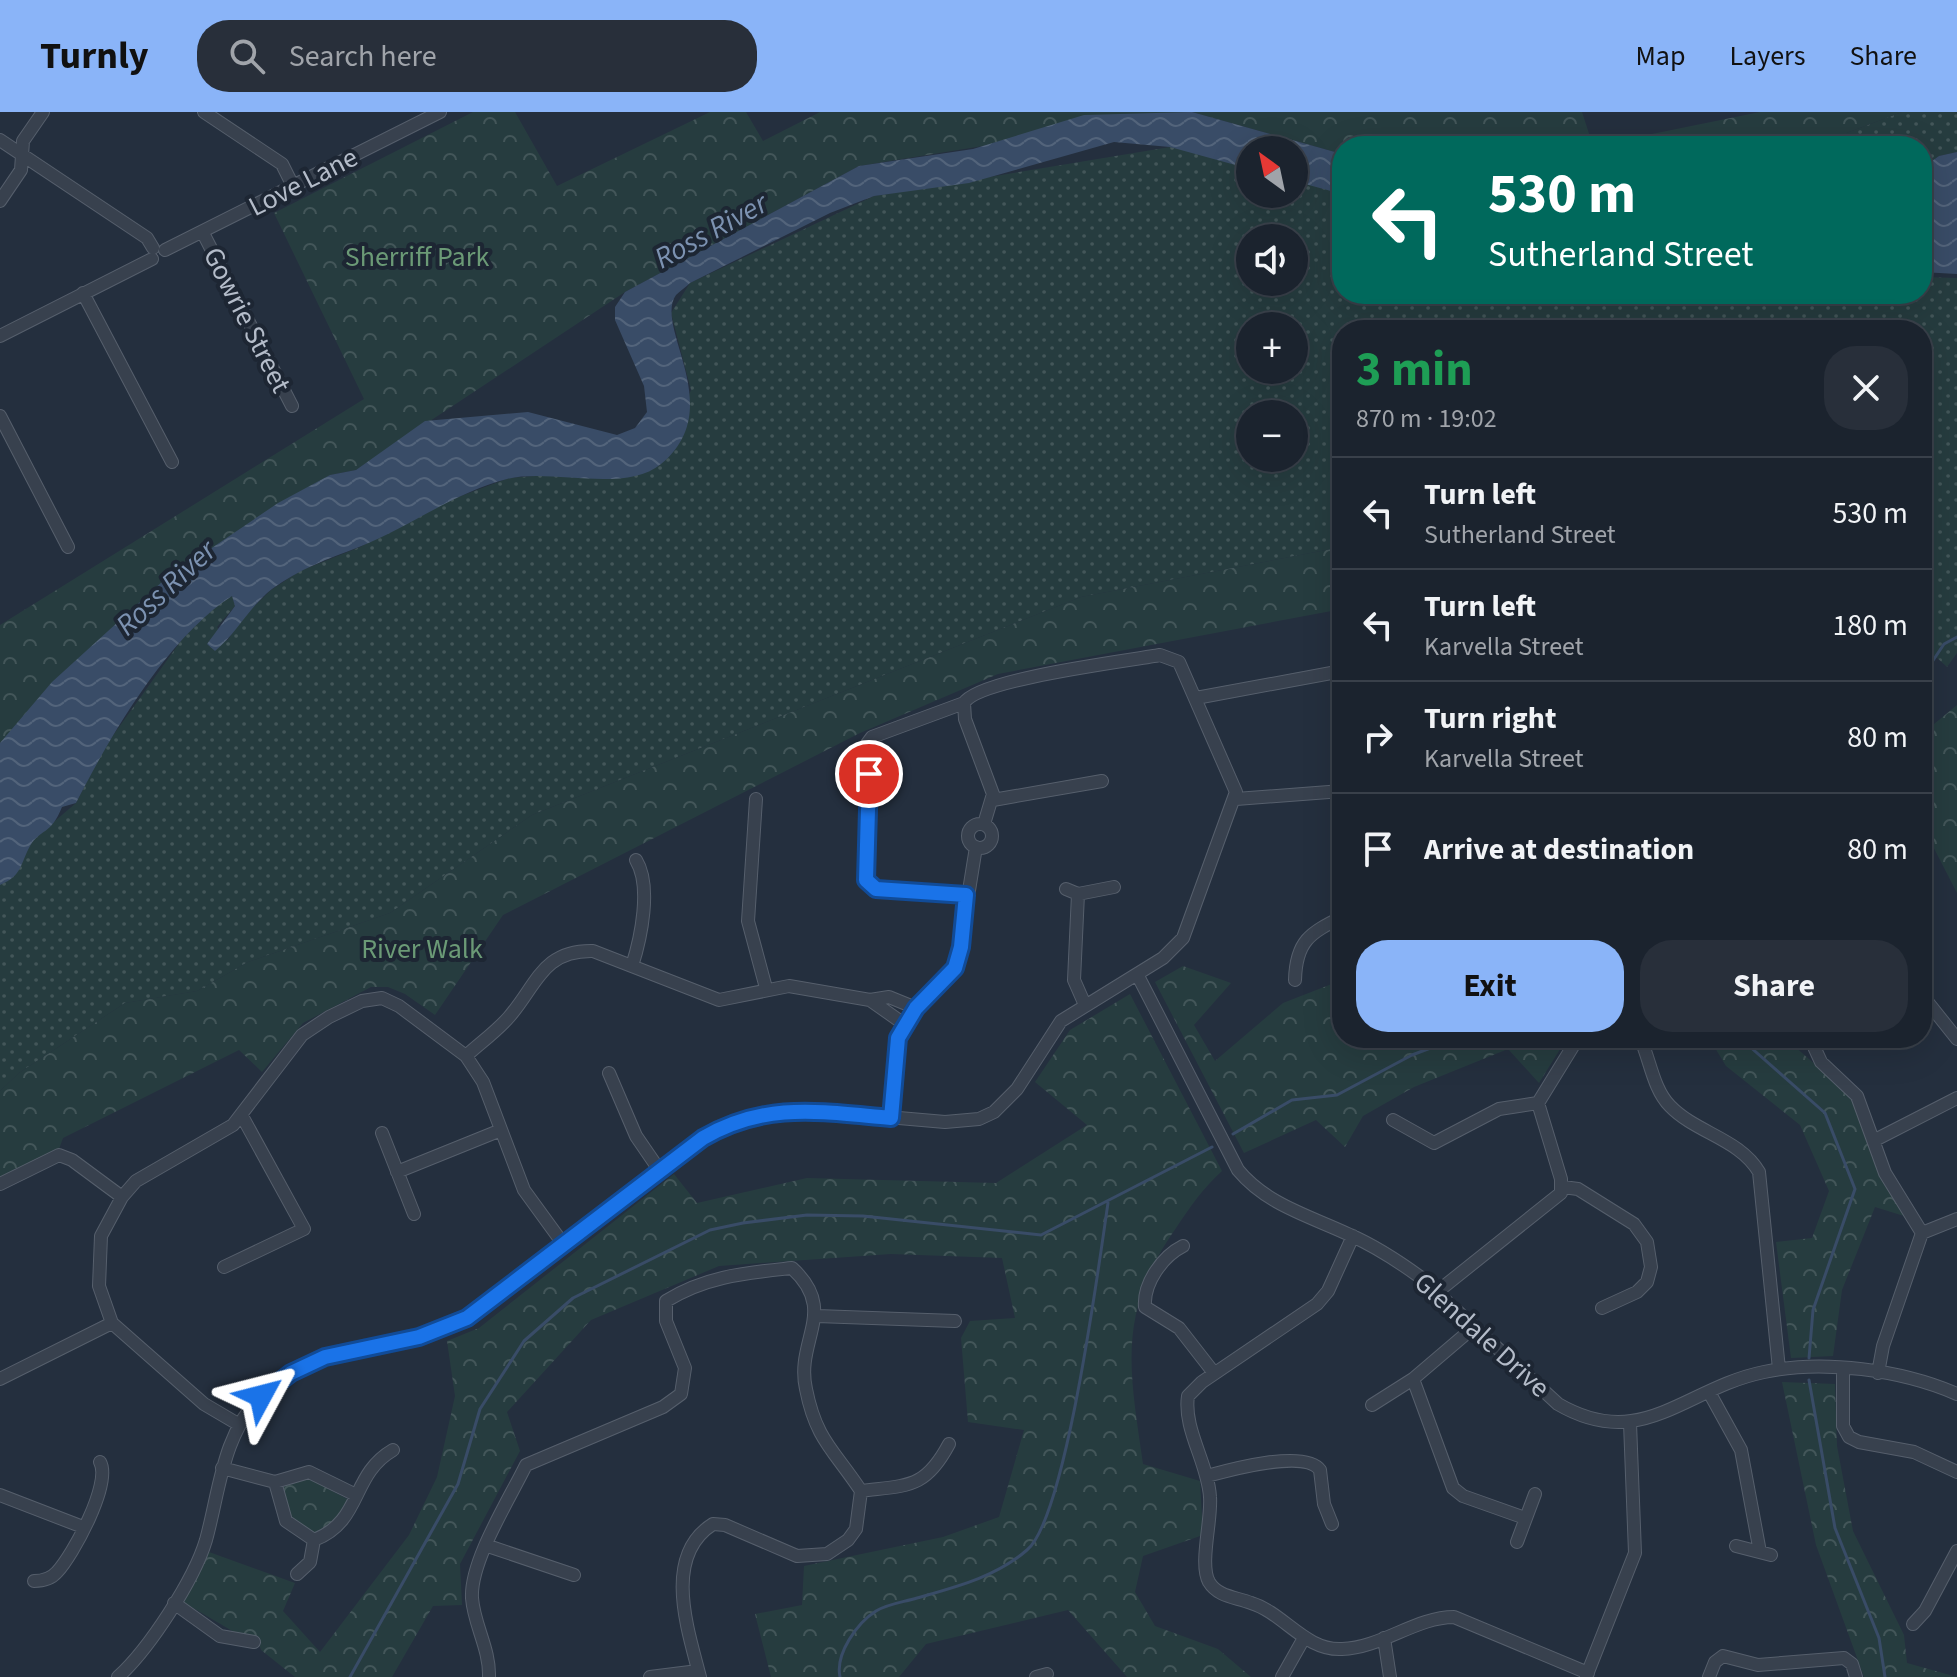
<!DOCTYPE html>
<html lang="en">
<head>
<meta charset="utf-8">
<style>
  :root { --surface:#1b232e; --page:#282f3a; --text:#f1f3f6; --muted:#a0a4aa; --line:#39404a; --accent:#8ab4f8 }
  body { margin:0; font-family:"Source Sans 3",sans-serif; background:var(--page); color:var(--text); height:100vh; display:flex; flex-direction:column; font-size:30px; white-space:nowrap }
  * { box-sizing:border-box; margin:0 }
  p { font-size:26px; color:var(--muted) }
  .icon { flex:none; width:44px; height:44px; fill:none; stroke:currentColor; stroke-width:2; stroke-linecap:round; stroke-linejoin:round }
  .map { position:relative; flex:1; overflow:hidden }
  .sheet { position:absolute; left:1332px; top:208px; width:600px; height:728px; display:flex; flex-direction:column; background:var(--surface); border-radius:32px; box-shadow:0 8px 32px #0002,0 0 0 2px var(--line) }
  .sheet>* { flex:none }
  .hud { position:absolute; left:1332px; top:24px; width:600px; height:168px; border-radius:32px; box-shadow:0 8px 32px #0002,0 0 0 2px var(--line); background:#00695c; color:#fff; overflow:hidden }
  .needle { width:52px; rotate:327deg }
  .fabs { position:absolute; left:1236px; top:24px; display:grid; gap:16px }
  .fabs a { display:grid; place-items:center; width:72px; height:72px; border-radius:50%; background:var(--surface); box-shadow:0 8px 32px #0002,0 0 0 2px var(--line); font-size:40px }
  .pin { position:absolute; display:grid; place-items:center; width:68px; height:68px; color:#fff; margin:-34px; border:4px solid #fff; border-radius:50%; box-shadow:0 2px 8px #0007 }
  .me { position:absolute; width:88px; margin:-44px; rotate:52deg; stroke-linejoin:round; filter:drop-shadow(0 0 6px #0008) }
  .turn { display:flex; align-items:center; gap:28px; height:168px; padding:0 24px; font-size:36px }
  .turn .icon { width:104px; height:104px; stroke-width:2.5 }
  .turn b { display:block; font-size:56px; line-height:68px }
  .round { display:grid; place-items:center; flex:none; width:84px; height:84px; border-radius:32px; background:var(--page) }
  .summary { display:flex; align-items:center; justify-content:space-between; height:136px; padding:0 24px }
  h1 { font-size:48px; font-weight:700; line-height:60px; color:#1e9e55 }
  .action { display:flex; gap:16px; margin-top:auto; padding:16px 24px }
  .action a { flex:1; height:92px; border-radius:32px; background:var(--accent); color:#111; font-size:32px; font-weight:700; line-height:92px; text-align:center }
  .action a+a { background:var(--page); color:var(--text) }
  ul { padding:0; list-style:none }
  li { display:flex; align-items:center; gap:24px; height:112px; padding:0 24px; border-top:2px solid var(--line) }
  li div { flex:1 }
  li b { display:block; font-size:30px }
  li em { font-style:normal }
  header { display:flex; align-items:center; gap:48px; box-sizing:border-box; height:112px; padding:0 40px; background:var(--accent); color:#111 }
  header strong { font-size:38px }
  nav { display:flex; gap:44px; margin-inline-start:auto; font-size:28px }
  .search { width:560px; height:72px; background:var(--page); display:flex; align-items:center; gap:20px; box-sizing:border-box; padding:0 28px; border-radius:32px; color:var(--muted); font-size:30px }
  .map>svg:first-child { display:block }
</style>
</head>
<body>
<header>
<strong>Turnly</strong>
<div class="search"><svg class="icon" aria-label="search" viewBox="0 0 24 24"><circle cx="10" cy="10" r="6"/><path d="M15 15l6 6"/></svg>Search here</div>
<nav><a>Map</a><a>Layers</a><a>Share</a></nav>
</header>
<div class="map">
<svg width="1957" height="1565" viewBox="0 0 1957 1565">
  <defs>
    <pattern id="grass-dots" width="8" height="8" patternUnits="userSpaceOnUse" patternTransform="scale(2)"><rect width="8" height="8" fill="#263c3f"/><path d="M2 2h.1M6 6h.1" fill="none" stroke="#435659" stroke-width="1.8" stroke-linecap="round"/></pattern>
    <pattern id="forest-crowns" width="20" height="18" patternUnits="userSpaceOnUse" patternTransform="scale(2)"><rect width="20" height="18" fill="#263c3f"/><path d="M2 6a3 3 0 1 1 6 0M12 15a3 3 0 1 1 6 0" fill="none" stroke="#435659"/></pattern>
    <pattern id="water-waves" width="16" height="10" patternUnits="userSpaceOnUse" patternTransform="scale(2)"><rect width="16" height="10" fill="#394c67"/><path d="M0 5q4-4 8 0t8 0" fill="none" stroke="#53647b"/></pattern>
  </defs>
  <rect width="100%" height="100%" fill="#242f3e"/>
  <path fill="url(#grass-dots)" fill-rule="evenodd" d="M 1902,0 L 1957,0 L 1957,40 L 1939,44 L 1922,56 L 1922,34 L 1812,34 Z
    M 1170,35 L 1250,49 L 1250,82 L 1294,82 L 1294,57 L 1342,65 L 1342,182 L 1922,182 L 1922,165 L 1957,166 L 1957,541 L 1947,555 L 1922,532 L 1922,218 L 1342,218 L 1342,435 L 1081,485 L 532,703 L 390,801 L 248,850 L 197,879 L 125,891 L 19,961 L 0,979 L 0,756 L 76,691 L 104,636 L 183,526 L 214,495 L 232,483 L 235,494 L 217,515 L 227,529 L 243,505 L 271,478 L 300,459 L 360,435 L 445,390 L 509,366 L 659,354 L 691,278 L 671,201 L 690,171 L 874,84 ZM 1250,126 L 1294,126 L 1294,170 L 1250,170 ZM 1250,214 L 1294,214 L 1294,258 L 1250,258 ZM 1250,302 L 1294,302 L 1294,346 L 1250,346 Z"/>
  <path fill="url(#forest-crowns)" d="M 473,0 L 515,0 L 557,74 L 710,0 L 746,0 L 763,29 L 820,0 L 1582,0 L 1593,34 L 1760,0 L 1902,0 L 1812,34 L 1342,34 L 1342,42 L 1192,0 L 859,54 L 625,180 L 356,358 L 330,363 L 0,631 L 0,513 L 364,287 L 274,101 Z
    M 1342,435 L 1342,497 L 998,562 L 860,621 L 503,803 L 435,903 L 405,882 L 388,875 L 371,875 L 303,911 L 262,960 L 239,938 L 63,1026 L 59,1037 L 0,1066 L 0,979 L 19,961 L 125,891 L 197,879 L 248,850 L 390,801 L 532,703 L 1081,485 Z
    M 1957,593 L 1957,781 L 1922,713 L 1922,622 Z
    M 1183,854 L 1231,871 L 1194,913 L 1215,949 L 1283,891 L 1342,868 L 1342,926 L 1567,926 L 1539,971 L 1508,937 L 1414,975 L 1363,1004 L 1345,1035 L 1316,1008 L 1244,1041 L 1155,870 Z
    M 1130,882 L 1222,1059 C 1203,1076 1190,1095 1176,1116 C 1117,1201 1129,1255 1143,1352 L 1200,1369 L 1203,1423 L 1143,1444 L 1135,1480 L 1155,1514 L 1218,1537 L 1251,1565 L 1127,1565 L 1068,1498 L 926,1532 L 899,1565 L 771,1565 L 755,1502 L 802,1493 L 804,1454 L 943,1425 L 999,1405 L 1024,1318 L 968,1310 L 961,1226 L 970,1209 L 1015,1206 L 1002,1146 L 891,1142 L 719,1154 L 591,1208 L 507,1300 L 520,1339 L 460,1452 L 462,1493 L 433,1494 L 392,1565 L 295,1565 L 261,1538 L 256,1524 L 234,1520 L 183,1490 L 209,1440 L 295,1471 L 283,1499 L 320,1540 L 409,1423 L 437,1365 L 455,1284 L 447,1229 L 479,1216 L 674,1062 L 697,1091 L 807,1066 L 996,1071 L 1087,1013 L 1035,970 L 1070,918 Z
    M 1709,926 L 1785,926 L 1850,983 L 1864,1009 L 1882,1067 L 1904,1104 L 1875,1095 L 1842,1178 L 1833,1244 L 1791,1246 L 1776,1130 L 1812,1126 L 1829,1079 L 1800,1013 L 1726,954 Z
    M 1782,1270 L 1835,1272 L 1837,1334 L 1853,1419 L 1904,1523 L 1907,1551 L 1957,1565 L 1864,1565 L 1816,1433 Z
    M 304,1364 L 349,1388 C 339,1412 314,1436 291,1408 C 286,1401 285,1385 283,1376 L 287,1370 Z"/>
  <path fill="url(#water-waves)" d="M 1192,0 L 1342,42 L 1342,82 L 1294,69 L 1294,38 L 1250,38 L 1250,57 L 1170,35 L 1114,30 L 969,71 L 874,84 L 830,101 L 690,171 C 686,175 680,179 676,183 C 653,215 729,296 661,352 C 625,382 551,356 507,367 C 453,381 410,415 359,435 C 328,447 299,457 272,477 C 249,495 237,521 215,539 L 207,532 L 235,494 L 232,484 C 168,525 110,624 76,691 L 62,695 C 51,723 40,717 30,734 C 20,752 23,763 0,773 L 0,631 L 52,570 L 163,469 L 278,391 L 330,363 L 356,358 L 425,309 L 528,300 L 617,323 L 635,316 L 647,300 L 644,274 L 615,208 L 615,195 L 625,180 L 859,54 L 973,37 L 1084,3 Z
    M 1957,40 L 1957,162 L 1922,160 L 1922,56 L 1939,44 Z"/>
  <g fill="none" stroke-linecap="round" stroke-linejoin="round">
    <path stroke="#394c67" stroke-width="3" d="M 1922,565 L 1944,532 L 1957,525
      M 1740,926 L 1825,1001 L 1855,1077 L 1813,1198 L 1809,1246
      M 1233,1022 L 1292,988 L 1337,983 L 1412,943 L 1457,926
      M 1809,1268 L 1835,1416 L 1879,1526 L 1885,1565
      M 350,1565 L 458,1372 L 480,1297 L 524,1229 L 573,1186 L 710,1118 L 743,1111 L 807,1103 L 863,1104 L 1041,1123 L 1212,1035
      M 840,1565 C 835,1542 857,1511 876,1499 C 887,1492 904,1490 917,1486 C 956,1475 996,1465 1027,1438 C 1066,1406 1099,1151 1108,1091"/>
    <g stroke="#565f6c" stroke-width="14">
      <path id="minor" d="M 204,0 L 282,52 L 293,74
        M 0,28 L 147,126 L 153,136
        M 0,89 L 21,58 L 23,29 L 43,0
        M 203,121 L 292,294
        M 165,138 L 440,0
        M 83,181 L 172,350
        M 0,224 L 152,147
        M 0,304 L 68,435
        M 1196,586 L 1342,559
        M 964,591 L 872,625 L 861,640 L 870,672 L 866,768 L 876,777 L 966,783
        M 964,591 L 965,607 L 993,682 L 984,712
        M 756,687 L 748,809 L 766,876
        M 1236,687 L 1342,679
        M 993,688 L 1102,669
        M968 724a12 12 0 1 1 24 0a12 12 0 1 1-24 0Z
        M 1066,777 L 1078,782 L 1114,775
        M 1078,782 L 1074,868 L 1085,893
        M 632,854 C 641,826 652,774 636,748
        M 1137,862 L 1238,1058 C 1267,1093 1310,1104 1350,1123 C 1375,1134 1398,1149 1420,1165 L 1558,1292 C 1642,1341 1685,1276 1764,1260 C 1823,1247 1902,1258 1957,1282
        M 1295,868 C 1296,829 1310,821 1342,805
        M 1922,883 L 1957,927
        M 870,888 L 904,912
        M 1640,926 C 1650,947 1653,977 1670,994 C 1696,1021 1740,1027 1759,1060 L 1779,1257
        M 1810,926 L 1821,950 L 1857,984 L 1885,1061 L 1922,1121 L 1883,1234 L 1878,1261
        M 466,944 C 480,931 496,920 509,905 C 537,873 542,838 593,839 L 719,888 L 789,874 L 870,888 L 889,885 L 916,896
        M 609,961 L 636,1024 L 660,1059
        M 891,1006 L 895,938 L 904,912 L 949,864 L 958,847 L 976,735
        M 1393,1008 L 1434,1031 L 1499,997 L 1538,991
        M 382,1021 L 414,1102
        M 1875,1028 L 1957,986
        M 397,1060 L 501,1018
        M 0,1072 L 59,1043 L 72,1048 L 122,1085
        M 1563,1075 L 1578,1077 L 1634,1112 L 1647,1130 L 1651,1155 L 1647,1170 L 1637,1180 L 1602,1196
        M 1922,1121 L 1957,1107
        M 1353,1124 L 1328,1179 L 1317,1192 L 1202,1270 L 1188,1284 C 1183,1317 1208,1351 1210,1385 C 1212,1408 1199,1452 1209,1470 C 1218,1485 1236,1485 1251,1491 C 1284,1501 1305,1539 1342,1537 C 1381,1536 1416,1505 1454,1505 L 1588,1561
        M 1183,1134 C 1163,1144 1143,1171 1145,1195 L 1179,1216 L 1214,1261
        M 224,1155 L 304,1117 L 242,1004
        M 1437,1180 L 1561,1081 L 1561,1067 L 1538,991 L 1578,926
        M 817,1204 L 955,1209
        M 1843,1257 L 1843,1314 L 1849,1325 L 1859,1330 L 1914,1340 L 1957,1360
        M 0,1267 L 112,1211
        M 1413,1267 L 1453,1376 L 1463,1384 L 1525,1406
        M 1709,1280 L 1741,1338 L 1760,1440
        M 1372,1293 L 1413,1267 L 1474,1215
        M 238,1312 L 204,1292 L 112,1211 L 99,1174 L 101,1124 L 122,1085 L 136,1069 L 233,1013 L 302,923 L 329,905 L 362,889 L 382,886 L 399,894 L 466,944 L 483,970 L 524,1078 L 564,1133
        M 222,1356 L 275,1370 L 309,1360 L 356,1383
        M 1207,1364 C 1229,1358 1305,1337 1320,1358 L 1324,1392 L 1332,1412
        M 275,1370 L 286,1409 L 314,1428 C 363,1409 350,1363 393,1338
        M 861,1379 C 908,1373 925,1377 949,1332
        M 0,1383 L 83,1415
        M 1517,1430 L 1535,1382
        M 488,1434 L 574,1463
        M 1736,1434 L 1771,1443
        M 297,1462 L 310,1450 L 314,1428
        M 34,1469 C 42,1469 51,1467 57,1460 C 73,1443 112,1371 100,1350
        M 174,1491 L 220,1524 L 254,1530
        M 1913,1512 L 1925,1499 L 1957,1439
        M 1384,1526 L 1390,1565
        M 118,1565 C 149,1537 194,1468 206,1428 C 220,1377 222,1324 261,1284 C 319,1226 402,1243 468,1206 C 497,1189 523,1164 550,1144 C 601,1104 652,1065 703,1026 C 737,1007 769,998 807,998 L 945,1010 L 979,1007 L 994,1000 L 1017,977 L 1061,909 L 1163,846 L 1183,826 L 1236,680 L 1179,550 L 1160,543 C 1127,549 978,567 964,591
        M 489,1565 C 490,1537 474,1513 472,1486 C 470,1449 509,1388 526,1353 L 663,1295 L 681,1282 L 685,1256 L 666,1209 L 666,1189 C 706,1164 746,1161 792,1156 C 839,1199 795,1228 806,1277 C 816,1328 834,1338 861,1379 L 856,1417 L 848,1428 L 827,1442 L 797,1444 L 725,1413 L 713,1412 C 662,1444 688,1518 700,1565
        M 650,1565 L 698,1559
        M 1036,1565 L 1047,1562
        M 1282,1565 L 1304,1526
        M 1586,1565 L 1635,1441 L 1630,1311
        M 1709,1565 L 1715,1550 L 1723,1544 L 1758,1553 L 1844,1546 L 1852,1552 L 1856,1565"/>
    </g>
    <use href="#minor" stroke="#38414e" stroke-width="12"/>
  </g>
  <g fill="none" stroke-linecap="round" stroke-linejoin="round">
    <g stroke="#114b97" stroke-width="20">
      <path id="route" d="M 261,1284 L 291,1261 L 325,1245 L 419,1225 L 467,1206 L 703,1026 C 767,989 821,1000 891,1006 L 898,926 L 916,896 L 955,856 L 961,835 L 966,783 L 876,777 L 866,768 L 869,662"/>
    </g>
    <use href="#route" stroke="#1a73e8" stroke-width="14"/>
  </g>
  <g text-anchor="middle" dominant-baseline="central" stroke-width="8" stroke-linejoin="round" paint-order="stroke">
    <g font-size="28" fill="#b4bcc9" stroke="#1d2633">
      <text transform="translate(303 70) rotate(-27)">Love Lane</text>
      <text transform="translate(247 208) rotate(63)">Gowrie Street</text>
      <text transform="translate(1482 1223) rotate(42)">Glendale Drive</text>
    </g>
    <g font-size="28" fill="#6b9a76" stroke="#1d2633">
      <text x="417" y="145">Sherriff Park</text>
      <text x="422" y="837">River Walk</text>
    </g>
    <g font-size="30" font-style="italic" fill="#7c92b1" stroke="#1d2633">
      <text transform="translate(711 119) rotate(-29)">Ross River</text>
      <text transform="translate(166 476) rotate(-43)">Ross River</text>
    </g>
  </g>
</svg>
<div class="fabs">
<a><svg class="needle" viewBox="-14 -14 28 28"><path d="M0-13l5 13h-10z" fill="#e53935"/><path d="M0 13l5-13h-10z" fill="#a0a4aa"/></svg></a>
<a><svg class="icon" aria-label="sound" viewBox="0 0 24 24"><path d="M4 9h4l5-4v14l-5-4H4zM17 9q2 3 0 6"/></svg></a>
<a>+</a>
<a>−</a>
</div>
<div class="pin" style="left:869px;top:662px;background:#d93025"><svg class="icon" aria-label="arrive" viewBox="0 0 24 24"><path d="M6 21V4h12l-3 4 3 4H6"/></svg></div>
<svg class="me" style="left:261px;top:1284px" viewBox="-20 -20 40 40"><path d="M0-17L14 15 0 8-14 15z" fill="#1a73e8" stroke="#fff" stroke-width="4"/></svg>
<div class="hud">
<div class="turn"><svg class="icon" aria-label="left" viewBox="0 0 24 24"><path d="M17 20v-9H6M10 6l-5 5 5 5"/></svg><div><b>530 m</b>Sutherland Street</div></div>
</div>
<section class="sheet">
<div class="summary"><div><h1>3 min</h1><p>870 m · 19:02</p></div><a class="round"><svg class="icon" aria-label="close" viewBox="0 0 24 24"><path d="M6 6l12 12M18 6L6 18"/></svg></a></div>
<ul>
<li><svg class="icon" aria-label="left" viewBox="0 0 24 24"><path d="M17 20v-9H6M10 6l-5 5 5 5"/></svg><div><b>Turn left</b><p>Sutherland Street</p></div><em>530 m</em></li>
<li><svg class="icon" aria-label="left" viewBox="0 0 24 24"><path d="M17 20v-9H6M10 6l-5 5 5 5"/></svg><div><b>Turn left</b><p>Karvella Street</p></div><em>180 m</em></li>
<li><svg class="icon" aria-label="right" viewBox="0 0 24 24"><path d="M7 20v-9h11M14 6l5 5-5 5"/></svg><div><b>Turn right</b><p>Karvella Street</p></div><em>80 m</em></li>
<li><svg class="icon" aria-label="arrive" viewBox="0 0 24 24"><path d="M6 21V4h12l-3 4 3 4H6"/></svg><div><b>Arrive at destination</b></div><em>80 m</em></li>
</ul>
<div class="action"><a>Exit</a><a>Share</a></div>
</section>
</div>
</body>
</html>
